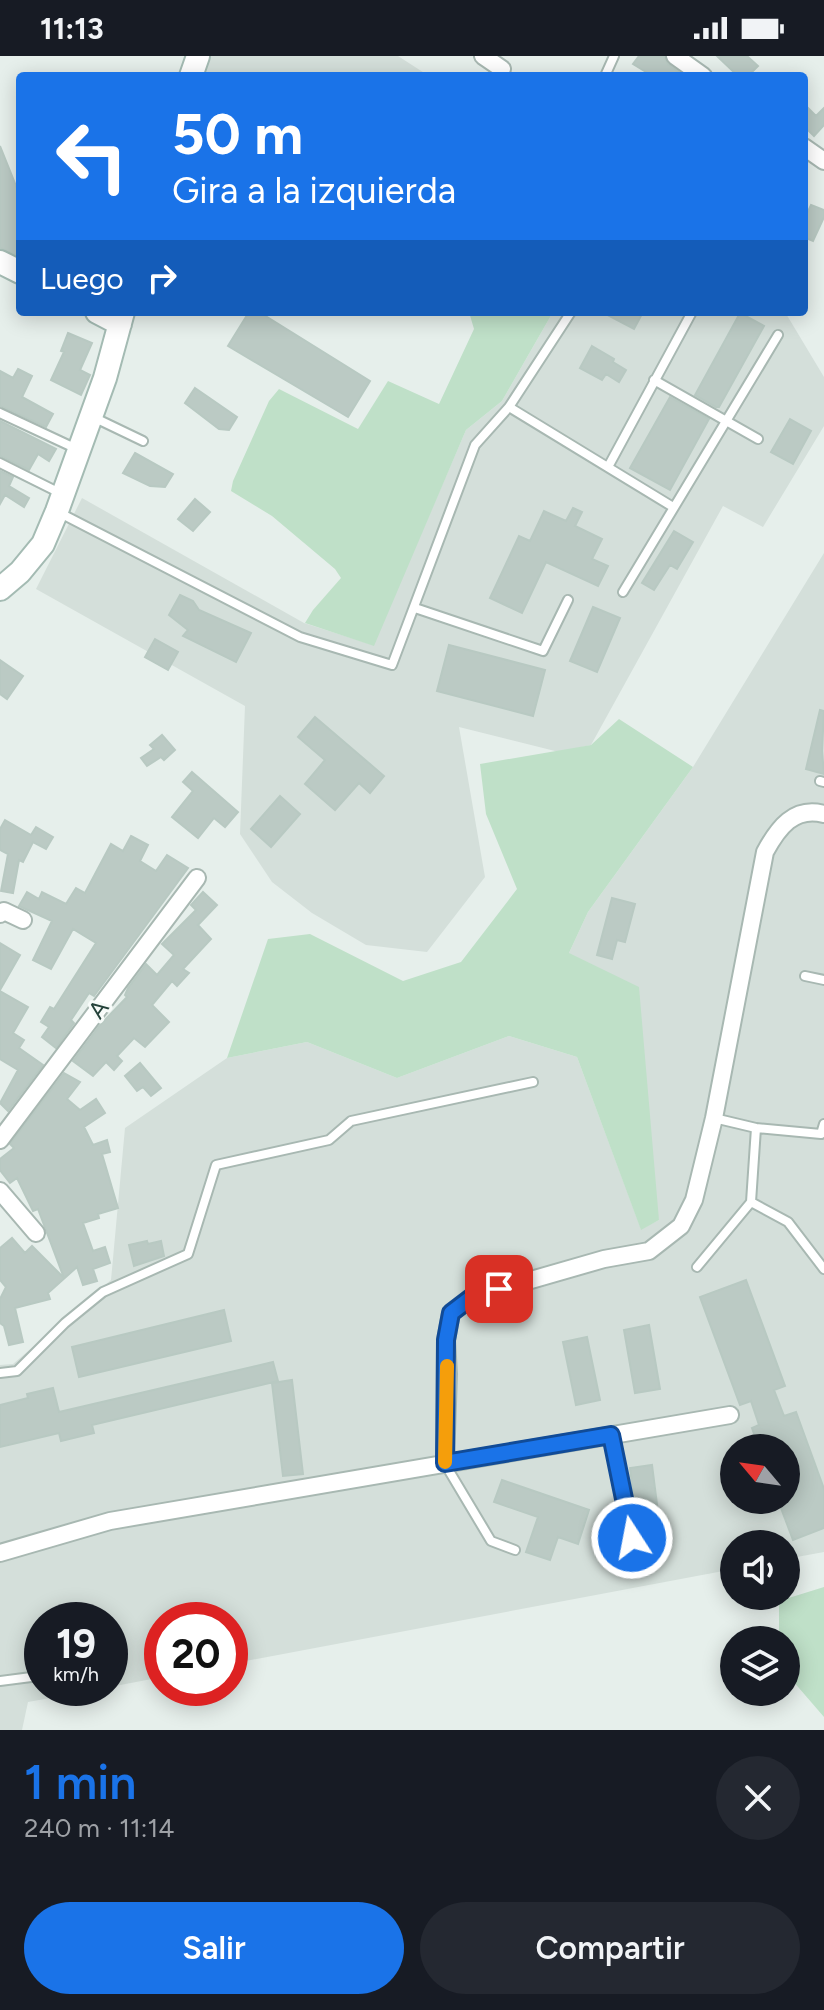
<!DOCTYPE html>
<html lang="es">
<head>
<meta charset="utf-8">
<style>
  :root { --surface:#171b24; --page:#242831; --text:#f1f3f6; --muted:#9ea1a6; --accent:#1a73e8 }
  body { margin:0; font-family:Figtree,sans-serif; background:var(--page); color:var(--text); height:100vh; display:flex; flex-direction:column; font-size:30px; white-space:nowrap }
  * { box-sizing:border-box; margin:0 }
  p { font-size:26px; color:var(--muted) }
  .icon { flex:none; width:44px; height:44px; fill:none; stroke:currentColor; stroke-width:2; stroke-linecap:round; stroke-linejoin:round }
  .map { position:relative; height:1674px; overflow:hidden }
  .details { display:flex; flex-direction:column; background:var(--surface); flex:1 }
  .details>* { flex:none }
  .banner { position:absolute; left:16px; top:16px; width:792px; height:244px; border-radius:8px; box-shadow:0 4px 20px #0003; background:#1a73e8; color:#fff; overflow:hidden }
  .needle { width:52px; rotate:299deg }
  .controls { position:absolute; left:720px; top:1378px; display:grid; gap:16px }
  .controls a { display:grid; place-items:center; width:80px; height:80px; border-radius:50%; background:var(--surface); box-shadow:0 4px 20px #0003; font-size:40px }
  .speed { position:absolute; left:24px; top:1546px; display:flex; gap:16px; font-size:40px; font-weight:700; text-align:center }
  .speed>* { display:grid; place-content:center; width:104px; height:104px; border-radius:50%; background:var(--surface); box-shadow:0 4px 20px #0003; line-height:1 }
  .speed small { font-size:20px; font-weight:400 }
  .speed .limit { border:12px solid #d22; background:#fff; color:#111 }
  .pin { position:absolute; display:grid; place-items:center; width:68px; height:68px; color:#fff; margin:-34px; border-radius:16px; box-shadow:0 4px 12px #0006 }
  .me { position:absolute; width:88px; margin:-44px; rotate:349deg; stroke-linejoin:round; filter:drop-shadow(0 0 6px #0008) }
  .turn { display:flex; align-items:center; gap:28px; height:168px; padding:0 24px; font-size:36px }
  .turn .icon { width:104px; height:104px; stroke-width:2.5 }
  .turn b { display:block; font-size:56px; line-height:68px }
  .then { display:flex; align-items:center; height:76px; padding:0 24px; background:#0003; gap:16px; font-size:30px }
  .round { display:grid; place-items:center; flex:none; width:84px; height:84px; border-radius:42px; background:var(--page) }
  .headline { display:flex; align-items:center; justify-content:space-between; height:136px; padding:0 24px }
  h1 { font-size:48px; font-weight:600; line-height:60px; color:var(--accent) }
  .button { display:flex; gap:16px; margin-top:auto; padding:16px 24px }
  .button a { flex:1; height:92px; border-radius:48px; background:var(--accent); color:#fff; font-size:32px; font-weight:600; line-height:92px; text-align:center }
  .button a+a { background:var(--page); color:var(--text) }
  .status { display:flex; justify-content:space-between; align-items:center; height:56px; padding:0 40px; background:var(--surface); direction:ltr }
  .status svg { height:22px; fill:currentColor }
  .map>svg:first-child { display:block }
</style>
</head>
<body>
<div class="status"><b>11:13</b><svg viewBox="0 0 49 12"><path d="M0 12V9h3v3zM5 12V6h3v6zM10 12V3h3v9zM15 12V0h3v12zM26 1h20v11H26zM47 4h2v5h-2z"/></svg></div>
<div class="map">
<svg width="824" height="1674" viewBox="0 0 824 1674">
  <rect width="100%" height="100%" fill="#e6efeb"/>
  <path fill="#d4dfda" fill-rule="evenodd" d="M 211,0 L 398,0 L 429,20 L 203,20 Z
    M 553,256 L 785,256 L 824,321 L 824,370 L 763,471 L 723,450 L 591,689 L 559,696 L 459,671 L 485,821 L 427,896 L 366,889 L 312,857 L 272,826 L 240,778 L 245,650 L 36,533 L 82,442 L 304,567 L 373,589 L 466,374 L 502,345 Z
    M 824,497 L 824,1496 L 786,1503 L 786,1488 L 734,1488 L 734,1513 L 230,1608 L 230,1564 L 162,1564 L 162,1621 L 110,1631 L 110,1564 L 42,1564 L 42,1632 L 105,1632 L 28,1646 L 22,1674 L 0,1674 L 0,1309 L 13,1308 L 111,1224 L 125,1072 L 227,1002 L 307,986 L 397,1022 L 509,980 L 577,1001 L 641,1173 L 659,1164 L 569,897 L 588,856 L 693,711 ZM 734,1392 L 786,1392 L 786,1444 L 734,1444 Z"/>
  <path fill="#bfe0c8" d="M 469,256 L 553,256 L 502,345 L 466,374 L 374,590 L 305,567 L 313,554 L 341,522 L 335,513 L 272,460 L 231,435 L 233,425 L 269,345 L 279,333 L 358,373 L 388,325 L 439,348 L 474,273 Z
    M 619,663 L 693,711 L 588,856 L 569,897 L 639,931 L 659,1164 L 641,1174 L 577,1001 L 509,980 L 397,1022 L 307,986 L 227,1002 L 268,883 L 310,878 L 403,925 L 461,906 L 517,833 L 486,758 L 480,708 L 591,689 Z
    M 824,1531 L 824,1661 L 786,1617 L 786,1584 L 779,1584 L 779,1545 Z"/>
  <path fill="#bbcac4" stroke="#b8c9c2" stroke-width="2" d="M 639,0 L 664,0 L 668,8 L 684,20 L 644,20 L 646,16 L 633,8 Z
    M 717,0 L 747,0 L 758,10 L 748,20 L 738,20 Z
    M 804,48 L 816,60 L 824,52 L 824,69 L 814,80 L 804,70 Z
    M 0,90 L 20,140 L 20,192 L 16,199 L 0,192 Z
    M 811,149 L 824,154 L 824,161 L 813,185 L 804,181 L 804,164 Z
    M 249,256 L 259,256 L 370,325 L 348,361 L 228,290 Z
    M 602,256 L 643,256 L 634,273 Z
    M 740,257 L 764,270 L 719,351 L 716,351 L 695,339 Z
    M 68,277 L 92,287 L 80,314 L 90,319 L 81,339 L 51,324 L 64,296 L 61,295 Z
    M 592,290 L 614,303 L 613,306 L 626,314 L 619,326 L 606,318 L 602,324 L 580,312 Z
    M 18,313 L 32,320 L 22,341 L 53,358 L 46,371 L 0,350 L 0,315 L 13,322 Z
    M 195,332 L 237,361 L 229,374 L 219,373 L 185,347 Z
    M 670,341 L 709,363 L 670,434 L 630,412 Z
    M 790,363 L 811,375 L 793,408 L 771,396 Z
    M 0,365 L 56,393 L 49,405 L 38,398 L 29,414 L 0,400 Z
    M 135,397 L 173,418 L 165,431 L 150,430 L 123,417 Z
    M 0,415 L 13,421 L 9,430 L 29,442 L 24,451 L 5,439 L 0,448 Z
    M 195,443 L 210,456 L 193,475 L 178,463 Z
    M 573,452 L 582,456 L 575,470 L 602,483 L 592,503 L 608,510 L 598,530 L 546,506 L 522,557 L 490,542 L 519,480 L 530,485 L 544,455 L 566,465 Z
    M 674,475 L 693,486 L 677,513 L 670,509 L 654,534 L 642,527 Z
    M 180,539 L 193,545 L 199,554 L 251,577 L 236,606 L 183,580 L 188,574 L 169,559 Z
    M 593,551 L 620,562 L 597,616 L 570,605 Z
    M 155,583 L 178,596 L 168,614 L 145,601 Z
    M 449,589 L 545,614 L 533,660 L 437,635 Z
    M 0,604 L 23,620 L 7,643 L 0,638 Z
    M 820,654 L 824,655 L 822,695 L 824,718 L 806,713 Z
    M 315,661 L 384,720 L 370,737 L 359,727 L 335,754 L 305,728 L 325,704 L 298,681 Z
    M 162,679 L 175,694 L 164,704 L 161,701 L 147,710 L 141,702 L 154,693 L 150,689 Z
    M 192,716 L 238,756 L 225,771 L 214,762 L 198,782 L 172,761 L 193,735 L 183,726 Z
    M 280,740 L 300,758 L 271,791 L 251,773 Z
    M 5,764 L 31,779 L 36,771 L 53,781 L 46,793 L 33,786 L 23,806 L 19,804 L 13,837 L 1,835 L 8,798 L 0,794 L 0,773 Z
    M 131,780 L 148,789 L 140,805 L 156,815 L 167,799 L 188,812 L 94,940 L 89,937 L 71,964 L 74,967 L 56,992 L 42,981 L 49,971 L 41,966 L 50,951 L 54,953 L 96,887 L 73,873 L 51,913 L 33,904 L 52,865 L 19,850 L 27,836 L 39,843 L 42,836 L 66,848 L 76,832 L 85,837 L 111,788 L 123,795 Z
    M 203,836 L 217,849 L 198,869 L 211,883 L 183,913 L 189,917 L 177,930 L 172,925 L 152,949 L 169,966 L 145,991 L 134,982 L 117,1000 L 122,1005 L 114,1014 L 106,1006 L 93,1020 L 73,1005 L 101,968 L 127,941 L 125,939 L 128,932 L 146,908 L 157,919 L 174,899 L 162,888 L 196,854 L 191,849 Z
    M 612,842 L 635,848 L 625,886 L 617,884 L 612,903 L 597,899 Z
    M 0,887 L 20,899 L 0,934 Z
    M 0,935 L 28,951 L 13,977 L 24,984 L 19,992 L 43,1009 L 8,1055 L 0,1047 L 18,1014 L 0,1003 Z
    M 140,1007 L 161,1032 L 151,1040 L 143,1031 L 137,1035 L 125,1020 Z
    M 64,1017 L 80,1026 L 67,1043 L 80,1054 L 96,1043 L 105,1057 L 84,1071 L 93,1089 L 107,1084 L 110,1096 L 102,1098 L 118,1152 L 98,1158 L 99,1162 L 83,1167 L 93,1195 L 105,1191 L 110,1207 L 93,1213 L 97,1225 L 83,1229 L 77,1211 L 48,1237 L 50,1243 L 15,1252 L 23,1286 L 9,1289 L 4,1270 L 0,1267 L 0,1243 L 6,1231 L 0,1224 L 0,1192 L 12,1182 L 25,1197 L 32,1190 L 64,1222 L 38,1153 L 33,1155 L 17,1122 L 10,1127 L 0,1114 L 0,1103 L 14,1092 L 10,1088 Z
    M 147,1185 L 148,1188 L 161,1185 L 164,1200 L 134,1210 L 129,1189 Z
    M 746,1224 L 785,1330 L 774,1334 L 784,1360 L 796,1356 L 824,1433 L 824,1472 L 793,1484 L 778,1444 L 786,1444 L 786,1392 L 759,1392 L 752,1372 L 759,1369 L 751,1345 L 740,1349 L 700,1241 Z
    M 224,1254 L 231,1285 L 79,1321 L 72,1291 Z
    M 649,1269 L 660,1333 L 635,1337 L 624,1274 Z
    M 587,1281 L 600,1344 L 576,1349 L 563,1286 Z
    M 273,1306 L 278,1325 L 92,1369 L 94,1377 L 61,1385 L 59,1377 L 0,1391 L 0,1349 L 28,1342 L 27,1338 L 53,1332 L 59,1356 Z
    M 292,1324 L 303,1418 L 283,1420 L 272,1327 Z
    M 652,1409 L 661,1480 L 639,1483 L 630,1412 Z
    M 502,1424 L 589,1454 L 578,1488 L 558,1481 L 550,1504 L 526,1496 L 538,1461 L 494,1446 Z"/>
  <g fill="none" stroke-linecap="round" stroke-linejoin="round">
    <g stroke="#a8b8b2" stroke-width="12">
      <path id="lane" d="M 605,20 L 614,0
        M 654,324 L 758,383
        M 509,351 L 673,451
        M 0,357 L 79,394
        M 93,361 L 143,385
        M 0,407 L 60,437
        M 608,411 L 692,256
        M 58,456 L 300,581 L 392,609 L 475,389 L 509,351 L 571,256
        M 623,536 L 778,279
        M 415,552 L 543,595 L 568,544
        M 820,725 L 824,726
        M 805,920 L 824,924
        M 714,1062 L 756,1072 L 821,1078 L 824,1068
        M 751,1146 L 788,1166 L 824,1213
        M 697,1211 L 751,1146 L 756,1072
        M 0,1317 L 17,1315 L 65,1267 L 103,1236 L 188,1198 L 216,1109 L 329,1084 L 351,1065 L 533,1026
        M 611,1380 L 632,1482
        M 445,1408 L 491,1485 L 515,1494
        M 0,1625 L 39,1620"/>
    </g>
    <g stroke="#a8b8b2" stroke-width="20">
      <path id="street" d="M 483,0 L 502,13
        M 675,0 L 703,20
        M 804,91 L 824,105
        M 0,858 L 4,855 L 23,864
        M 0,1084 L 197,822
        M 0,1135 L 36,1177
        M 445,1407 L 448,1318 L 446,1284 L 451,1257 L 472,1241 L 604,1203 L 649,1195 L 681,1170 L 694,1144 L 714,1062 L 765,796 C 778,772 794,750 824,758
        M 0,1497 L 110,1465 L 730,1359"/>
    </g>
    <g stroke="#a4bbb3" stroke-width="26">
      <path id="secondary" d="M 191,20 L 198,0
        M 0,206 L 20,216
        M 97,256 L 120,268
        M 0,533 L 20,516 L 43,488 L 57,455 L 105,322 L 123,256"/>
    </g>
    <use href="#lane" stroke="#fff" stroke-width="8"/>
    <use href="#street" stroke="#fff" stroke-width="16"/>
    <use href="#secondary" stroke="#fff" stroke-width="22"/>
  </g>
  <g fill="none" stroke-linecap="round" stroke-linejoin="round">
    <g stroke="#114b97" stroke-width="20">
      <path id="route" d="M 499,1233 L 472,1241 L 451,1257 L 446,1284 L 445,1407 L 611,1379 L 632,1482"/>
    </g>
    <use href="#route" stroke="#1a73e8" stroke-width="14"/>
    <path stroke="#f59e0b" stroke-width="14" d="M 445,1406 L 447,1310"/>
  </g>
  <g text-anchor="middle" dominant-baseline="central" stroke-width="6" stroke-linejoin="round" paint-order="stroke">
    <g font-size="24" fill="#24423a" stroke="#f7fbf9">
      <text transform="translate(98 953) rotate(-53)">A</text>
    </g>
  </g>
</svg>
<div class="controls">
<a><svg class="needle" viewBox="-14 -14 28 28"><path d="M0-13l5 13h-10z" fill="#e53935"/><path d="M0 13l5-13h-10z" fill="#9ea1a6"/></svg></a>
<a><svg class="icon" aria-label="sound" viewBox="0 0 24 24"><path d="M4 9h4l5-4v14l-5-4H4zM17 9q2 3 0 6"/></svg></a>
<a><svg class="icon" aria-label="layers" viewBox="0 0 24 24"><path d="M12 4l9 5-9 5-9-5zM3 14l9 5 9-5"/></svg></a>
</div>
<div class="speed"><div>19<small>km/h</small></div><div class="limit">20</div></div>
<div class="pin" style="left:499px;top:1233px;background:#d93025"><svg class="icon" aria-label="arrive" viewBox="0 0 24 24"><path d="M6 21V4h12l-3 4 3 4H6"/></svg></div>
<svg class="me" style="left:632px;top:1482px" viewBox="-20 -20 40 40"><circle r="17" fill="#1a73e8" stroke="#fff" stroke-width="3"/><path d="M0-11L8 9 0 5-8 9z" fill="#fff"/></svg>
<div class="banner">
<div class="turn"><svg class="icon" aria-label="left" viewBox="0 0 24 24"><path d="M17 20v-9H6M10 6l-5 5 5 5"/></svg><div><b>50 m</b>Gira a la izquierda</div></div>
<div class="then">Luego<svg class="icon" aria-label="right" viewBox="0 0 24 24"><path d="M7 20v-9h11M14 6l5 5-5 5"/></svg></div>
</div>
</div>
<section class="details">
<div class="headline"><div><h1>1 min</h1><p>240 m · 11:14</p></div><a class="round"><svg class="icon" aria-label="close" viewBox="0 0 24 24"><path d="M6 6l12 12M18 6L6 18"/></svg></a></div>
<div class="button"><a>Salir</a><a>Compartir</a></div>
</section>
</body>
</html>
